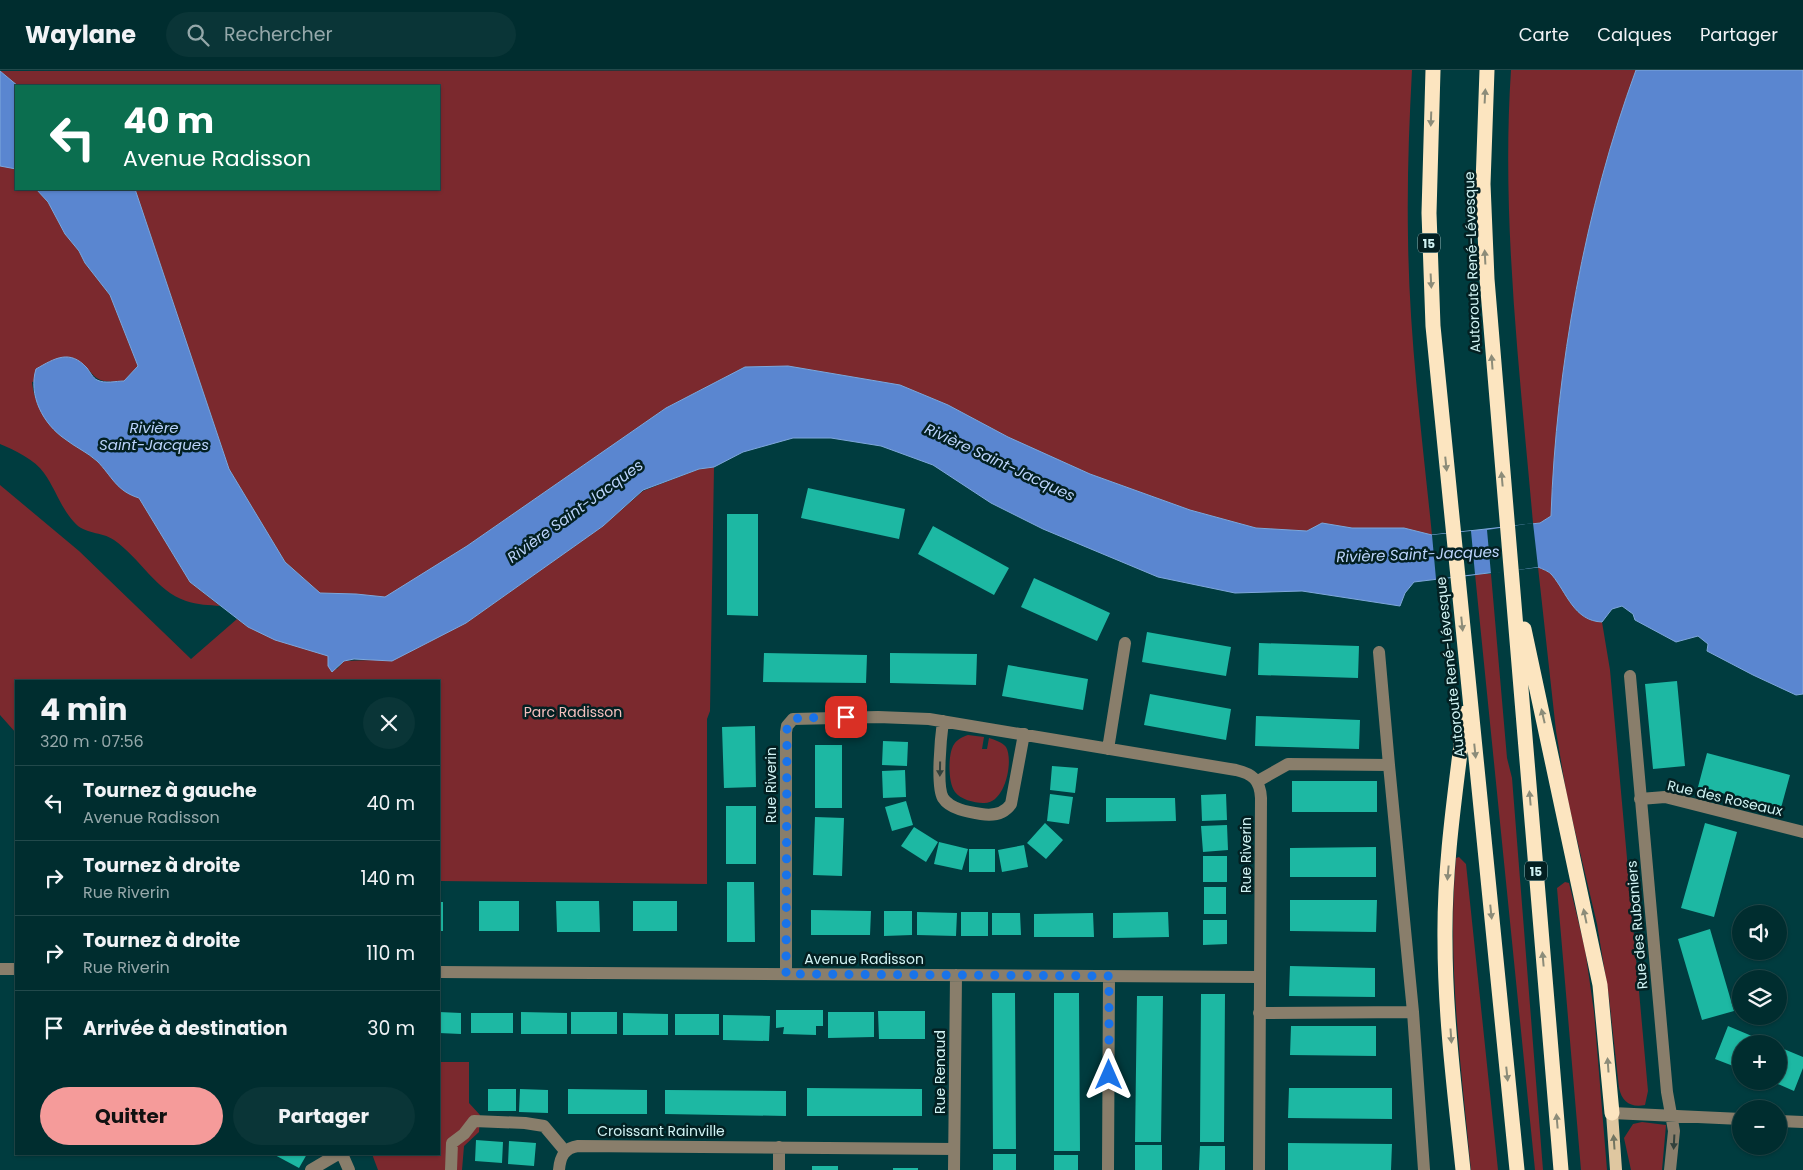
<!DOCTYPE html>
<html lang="fr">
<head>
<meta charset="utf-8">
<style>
  :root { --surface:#002d2f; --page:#0a3537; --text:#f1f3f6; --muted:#95a8aa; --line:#22494b; --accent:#f59b9a }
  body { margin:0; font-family:Poppins,sans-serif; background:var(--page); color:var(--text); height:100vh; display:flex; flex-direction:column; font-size:19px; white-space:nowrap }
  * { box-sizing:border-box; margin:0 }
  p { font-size:16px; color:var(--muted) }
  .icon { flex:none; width:28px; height:28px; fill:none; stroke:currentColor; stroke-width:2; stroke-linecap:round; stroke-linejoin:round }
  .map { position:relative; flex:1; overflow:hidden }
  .details { position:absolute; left:15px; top:610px; width:425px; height:475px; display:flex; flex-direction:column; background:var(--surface); border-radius:0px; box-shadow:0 1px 4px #0004,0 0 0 1px var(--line) }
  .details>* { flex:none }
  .top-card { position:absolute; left:15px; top:15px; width:425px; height:105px; border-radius:0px; box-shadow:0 1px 4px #0004,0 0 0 1px var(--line); background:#0b6e4f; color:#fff; overflow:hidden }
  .tools { position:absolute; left:1732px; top:835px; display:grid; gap:10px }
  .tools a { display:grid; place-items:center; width:55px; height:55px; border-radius:50%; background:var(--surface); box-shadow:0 1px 4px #0004,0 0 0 1px var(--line); font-size:25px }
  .pin { position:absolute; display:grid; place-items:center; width:42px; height:42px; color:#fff; margin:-21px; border-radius:10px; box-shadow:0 2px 8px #0006 }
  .me { position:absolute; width:55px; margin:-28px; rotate:0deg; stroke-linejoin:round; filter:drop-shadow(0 0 4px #0008) }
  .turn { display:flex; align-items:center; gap:18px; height:105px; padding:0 25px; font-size:22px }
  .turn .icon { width:65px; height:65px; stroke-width:2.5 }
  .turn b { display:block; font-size:35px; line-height:42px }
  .round { display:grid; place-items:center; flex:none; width:52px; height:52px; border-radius:26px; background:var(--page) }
  .overview { display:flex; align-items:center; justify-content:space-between; height:85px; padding:0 25px }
  h1 { font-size:30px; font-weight:700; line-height:38px }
  .action { display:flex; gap:10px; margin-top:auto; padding:10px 25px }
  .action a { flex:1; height:58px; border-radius:30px; background:var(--accent); color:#111; font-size:20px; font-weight:700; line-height:58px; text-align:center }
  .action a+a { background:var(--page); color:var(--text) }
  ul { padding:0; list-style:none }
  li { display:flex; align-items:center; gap:15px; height:75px; padding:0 25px; border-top:1px solid var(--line) }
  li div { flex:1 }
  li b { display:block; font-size:19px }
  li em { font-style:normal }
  header { display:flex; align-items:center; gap:30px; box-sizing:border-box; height:70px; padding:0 25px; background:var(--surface); border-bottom:1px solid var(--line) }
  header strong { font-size:24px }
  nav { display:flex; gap:28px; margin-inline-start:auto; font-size:18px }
  .search { width:350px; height:45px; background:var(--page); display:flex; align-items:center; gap:12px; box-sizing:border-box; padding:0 18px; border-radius:28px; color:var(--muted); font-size:19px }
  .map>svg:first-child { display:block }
</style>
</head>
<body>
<header>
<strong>Waylane</strong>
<div class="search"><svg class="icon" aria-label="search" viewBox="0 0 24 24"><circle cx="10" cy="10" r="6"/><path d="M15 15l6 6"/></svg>Rechercher</div>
<nav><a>Carte</a><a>Calques</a><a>Partager</a></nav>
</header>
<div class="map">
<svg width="1803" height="1100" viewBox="0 0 1803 1100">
  <rect width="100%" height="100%" fill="#003c3f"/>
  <path fill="#7b292e" d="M 1412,0 C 1409,56 1407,111 1408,167 C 1409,266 1422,366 1432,465 L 1404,458 L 1352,458 L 1322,453 L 1307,461 L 1256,458 L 1190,440 L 1090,404 L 1008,367 L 948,335 L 900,315 L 788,296 L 745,297 L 666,338 L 467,476 L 385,528 L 356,524 L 320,523 L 285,492 L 229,399 L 135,119 L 439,119 L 439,16 L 18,16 L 0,1 Z
    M 1511,0 L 1636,0 C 1585,139 1556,298 1551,446 L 1540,453 L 1533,453 C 1520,304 1501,150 1511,0 Z
    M 6,95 L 16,99 L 16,119 L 36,119 L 48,132 L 65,164 L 79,181 L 85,193 L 110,225 L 138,296 L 124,311 C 108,312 99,314 89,300 L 32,312 C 34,333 47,357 65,369 C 76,377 87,383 97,391 C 113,406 116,421 139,428 L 190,512 L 220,536 C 210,535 197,535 186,531 C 156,521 140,488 114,470 C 101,461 85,465 74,452 C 61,438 55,418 44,403 C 35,390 15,380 0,374 L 0,96 Z
    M 714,397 L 710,641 L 707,649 L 707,814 L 439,811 L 439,611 L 16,611 L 16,663 L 0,645 L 0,415 L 79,481 L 191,589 L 237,549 L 248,557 L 328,586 L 328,596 L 337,599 L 344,591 L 372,590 L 466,553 L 603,456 L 643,421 L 699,399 Z
    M 1538,497 C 1542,499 1549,501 1552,505 C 1567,523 1574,551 1602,552 L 1610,600 L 1648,1021 L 1645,1035 C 1631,1038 1622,1032 1619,1018 L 1609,927 L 1597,854 L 1567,727 L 1556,661 Z
    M 1475,504 L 1491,504 L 1507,688 L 1512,708 L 1543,1100 L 1535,1100 Z
    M 968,665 L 984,667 L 982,679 L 987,679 L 989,668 C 995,670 1002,672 1006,677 C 1014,691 1005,735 983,733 C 974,733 960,729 955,722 C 948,713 948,686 953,676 C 956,670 962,667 968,665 Z
    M 1459,787 L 1466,794 L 1498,1100 L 1471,1100 C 1461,996 1447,893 1456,788 Z
    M 1565,812 L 1569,813 L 1571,821 L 1585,879 L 1594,942 L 1607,1100 L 1581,1100 L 1557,818 Z
    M 439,992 L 469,992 L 469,1033 L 480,1045 L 479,1062 L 464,1076 L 462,1100 L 378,1100 L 372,1084 L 439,1084 Z
    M 1642,1052 L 1666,1055 L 1662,1100 L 1631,1100 L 1624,1068 L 1633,1054 Z"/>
  <path fill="#5a86d0" stroke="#7ea7db" d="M 1636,0 L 1803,0 L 1803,624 L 1796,625 L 1753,605 L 1707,581 L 1708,574 L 1698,566 L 1676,572 L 1635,550 L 1633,544 L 1622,536 L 1612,539 L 1602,552 C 1574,551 1567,523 1552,505 C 1549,501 1542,499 1538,497 L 1414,512 L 1405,523 L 1400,536 L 1302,521 L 1235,523 L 1158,507 L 1043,459 L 991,433 L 933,395 L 881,376 L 831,368 L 793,368 L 743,382 L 714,397 L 699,399 L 643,420 L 603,456 L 466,553 L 392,591 L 354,589 L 344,591 L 332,602 L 328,596 L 328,586 L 275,570 L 248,557 L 190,512 L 139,428 C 116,421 112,406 97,391 C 87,382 75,377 65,369 C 43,354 28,325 36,299 C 55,288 70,279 87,298 C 90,302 93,308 97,310 C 105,314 116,311 124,311 L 138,296 L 110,225 L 85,193 L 79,181 L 65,164 L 48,132 L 36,119 L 135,119 L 229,399 L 285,492 L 320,523 L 356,524 L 385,527 L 467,476 L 666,338 L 745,297 L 788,296 L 900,315 L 948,335 L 1008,367 L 1090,404 L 1190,440 L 1256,458 L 1307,461 L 1322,453 L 1352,458 L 1404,458 L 1432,465 L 1540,453 L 1551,446 C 1556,298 1585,139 1636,0 Z
    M 0,1 L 18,16 L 16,16 L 16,99 L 0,96 Z"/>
  <path fill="#003c3f" d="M 1533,453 L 1538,497 L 1491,504 L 1487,460 Z
    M 1471,461 L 1475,504 L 1436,509 L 1432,465 Z"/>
  <path fill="#1db8a3" d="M 808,418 L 905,439 L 899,469 L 801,448 Z
    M 727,444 L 758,444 L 758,546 L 727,545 Z
    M 933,456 L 1009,498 L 994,525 L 918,484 Z
    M 1034,508 L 1110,543 L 1097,571 L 1021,537 Z
    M 1147,562 L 1231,577 L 1226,606 L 1142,592 Z
    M 1259,573 L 1359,576 L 1358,608 L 1258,605 Z
    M 764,583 L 867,585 L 866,613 L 763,612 Z
    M 890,583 L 977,584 L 976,615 L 890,613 Z
    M 1008,595 L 1088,609 L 1083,640 L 1002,626 Z
    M 1677,611 L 1685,696 L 1653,699 L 1645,614 Z
    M 1150,624 L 1231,639 L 1226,670 L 1144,655 Z
    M 1256,646 L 1360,650 L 1359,679 L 1255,676 Z
    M 755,656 L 756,717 L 724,718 L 722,657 Z
    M 883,671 L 908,672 L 907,696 L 882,695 Z
    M 815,675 L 842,675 L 842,738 L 815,738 Z
    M 1707,683 L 1790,705 L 1781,738 L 1698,717 Z
    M 1052,696 L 1078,698 L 1075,723 L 1050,720 Z
    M 905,700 L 906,727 L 883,728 L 882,701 Z
    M 1292,711 L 1377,711 L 1377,742 L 1292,742 Z
    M 1050,724 L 1073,727 L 1069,754 L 1047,751 Z
    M 1226,724 L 1227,750 L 1202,751 L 1201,725 Z
    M 1106,728 L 1175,728 L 1176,751 L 1106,752 Z
    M 906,731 L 913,755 L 892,761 L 885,737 Z
    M 726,736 L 756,736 L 756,794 L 726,794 Z
    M 815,747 L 844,748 L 842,806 L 813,805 Z
    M 1045,753 L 1063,770 L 1046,789 L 1027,773 Z
    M 1705,753 L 1737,762 L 1714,847 L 1681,838 Z
    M 1227,755 L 1228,780 L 1203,782 L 1201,756 Z
    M 914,757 L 938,772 L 926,792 L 901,776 Z
    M 939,772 L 968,779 L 962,800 L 934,794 Z
    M 1024,775 L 1028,797 L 1002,802 L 998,780 Z
    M 1376,777 L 1376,807 L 1290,807 L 1290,778 Z
    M 969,779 L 995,779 L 995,802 L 969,802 Z
    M 1203,786 L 1227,786 L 1227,812 L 1203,812 Z
    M 727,812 L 754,812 L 755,872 L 727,872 Z
    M 1204,817 L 1226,817 L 1226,844 L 1204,844 Z
    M 1290,830 L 1377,830 L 1376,862 L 1290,861 Z
    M 479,831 L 519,831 L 519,861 L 479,861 Z
    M 556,831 L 599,831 L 600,862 L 557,862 Z
    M 633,831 L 677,831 L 677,861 L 633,861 Z
    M 439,832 L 443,832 L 443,861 L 439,861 Z
    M 811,840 L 871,841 L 870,865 L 811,865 Z
    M 884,841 L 912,841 L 912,865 L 884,866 Z
    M 917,842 L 957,843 L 956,866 L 917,865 Z
    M 961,842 L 988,842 L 988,866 L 961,866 Z
    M 1168,842 L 1169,867 L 1113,868 L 1113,843 Z
    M 992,843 L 1020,843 L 1021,865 L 992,865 Z
    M 1093,843 L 1094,867 L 1034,867 L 1034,844 Z
    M 1203,850 L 1227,850 L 1227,874 L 1203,875 Z
    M 1710,859 L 1734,941 L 1702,950 L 1678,869 Z
    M 1290,896 L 1375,898 L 1375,927 L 1289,926 Z
    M 992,923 L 1015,923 L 1016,1079 L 993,1079 Z
    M 1054,923 L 1079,923 L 1080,1081 L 1054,1081 Z
    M 1201,924 L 1225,924 L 1224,1072 L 1200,1072 Z
    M 1137,926 L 1163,926 L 1161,1072 L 1135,1072 Z
    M 776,940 L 823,940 L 823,956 L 816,956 L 816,965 L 783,964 L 784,957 L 776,958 Z
    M 878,941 L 925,941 L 925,969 L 879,969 Z
    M 439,942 L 461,943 L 461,964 L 439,963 Z
    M 521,942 L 567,943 L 567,964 L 521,964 Z
    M 571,942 L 617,942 L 617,964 L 571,964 Z
    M 828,942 L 874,942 L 874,967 L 828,968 Z
    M 471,943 L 513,943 L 513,963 L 471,963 Z
    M 623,943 L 668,944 L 668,965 L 623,965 Z
    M 675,944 L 719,944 L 719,965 L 675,965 Z
    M 723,945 L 770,946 L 769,971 L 723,970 Z
    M 1291,956 L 1376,956 L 1376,986 L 1290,985 Z
    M 1728,956 L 1771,974 L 1741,974 L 1741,999 L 1715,989 Z
    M 1779,977 L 1803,987 L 1803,998 L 1794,1021 L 1771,1011 L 1779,1011 Z
    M 807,1018 L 922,1019 L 922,1046 L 807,1046 Z
    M 1289,1018 L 1392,1018 L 1392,1049 L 1288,1048 Z
    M 488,1019 L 516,1019 L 516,1041 L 488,1041 Z
    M 520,1019 L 548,1020 L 548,1043 L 519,1042 Z
    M 568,1019 L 647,1020 L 647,1044 L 568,1044 Z
    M 665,1020 L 786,1021 L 786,1046 L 665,1044 Z
    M 476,1070 L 503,1072 L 502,1093 L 475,1091 Z
    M 509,1071 L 536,1073 L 534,1096 L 508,1094 Z
    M 1288,1073 L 1392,1074 L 1391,1100 L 1288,1100 Z
    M 1135,1075 L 1162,1075 L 1162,1100 L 1135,1100 Z
    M 1200,1076 L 1225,1076 L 1225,1100 L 1199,1100 Z
    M 273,1084 L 307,1084 L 299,1098 Z
    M 993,1084 L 1016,1084 L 1016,1100 L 993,1100 Z
    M 1054,1085 L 1078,1085 L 1078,1100 L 1054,1100 Z
    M 812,1096 L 838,1096 L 838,1100 L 812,1100 Z
    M 893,1098 L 918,1098 L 918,1100 L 893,1100 Z"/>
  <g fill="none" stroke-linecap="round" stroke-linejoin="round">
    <path stroke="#897e6b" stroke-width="12" d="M 1379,582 L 1389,695
      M 1630,606 L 1667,1022 L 1674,1061 L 1670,1100
      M 943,651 C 941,666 936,716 943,728 C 950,739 968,742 981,744 C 993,746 1004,744 1011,734 L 1024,664
      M 1108,679 L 1125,573
      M 1258,711 L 1288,694 L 1389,695 L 1413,942 L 1424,1100
      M 1640,729 L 1665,727 L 1803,762
      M 0,899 L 16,899
      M 439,902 L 1259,907
      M 786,904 L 786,662 L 787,656 L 793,649 L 878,647 L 929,649 L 1236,700 C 1253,704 1260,710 1261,728 L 1259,1100
      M 1259,943 L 1413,942
      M 1612,1043 L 1741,1049
      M 1779,1051 L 1803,1052
      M 342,1084 L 349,1100
      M 311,1100 L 338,1084
      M 451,1100 L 452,1073 L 464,1064 L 474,1051 L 525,1053 L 544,1056 L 565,1081
      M 559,1100 C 560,1087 564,1078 578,1076 L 954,1079
      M 779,1100 L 779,1077
      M 954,1100 L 956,905
      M 1108,1100 L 1109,906"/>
    <path stroke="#dfc7a0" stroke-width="12" d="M 1612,1043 L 1616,1100"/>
    <path stroke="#fce5c0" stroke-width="15" d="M 1433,0 L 1429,143 L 1433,256 L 1517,1100
      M 1487,0 L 1483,114 L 1487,209 L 1561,1100
      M 1524,559 L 1600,915 L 1612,1043
      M 1463,1100 C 1455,1024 1445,946 1445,870 C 1444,794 1456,718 1465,643"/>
  </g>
  <defs><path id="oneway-solid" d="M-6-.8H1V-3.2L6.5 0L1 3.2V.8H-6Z" transform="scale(1.25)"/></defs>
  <g fill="#8c8c79">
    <use href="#oneway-solid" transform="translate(1485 26) rotate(-87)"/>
    <use href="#oneway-solid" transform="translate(1431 49) rotate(92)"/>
    <use href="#oneway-solid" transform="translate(1485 187) rotate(-93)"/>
    <use href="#oneway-solid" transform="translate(1431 211) rotate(87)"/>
    <use href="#oneway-solid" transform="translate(1492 292) rotate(-94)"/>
    <use href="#oneway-solid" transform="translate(1446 394) rotate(84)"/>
    <use href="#oneway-solid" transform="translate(1502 409) rotate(-95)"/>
    <use href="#oneway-solid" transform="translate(1462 554) rotate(84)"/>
    <use href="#oneway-solid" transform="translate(1543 646) rotate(-103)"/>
    <use href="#oneway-solid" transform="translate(1475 681) rotate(84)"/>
    <use href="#oneway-solid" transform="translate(1530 728) rotate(-95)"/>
    <use href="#oneway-solid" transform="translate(1448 803) rotate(95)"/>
    <use href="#oneway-solid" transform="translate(1491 842) rotate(84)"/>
    <use href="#oneway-solid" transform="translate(1585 846) rotate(-102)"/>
    <use href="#oneway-solid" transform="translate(1543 889) rotate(-95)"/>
    <use href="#oneway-solid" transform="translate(1451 966) rotate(86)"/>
    <use href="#oneway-solid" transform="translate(1608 995) rotate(-94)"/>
    <use href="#oneway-solid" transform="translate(1507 1004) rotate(84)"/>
    <use href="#oneway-solid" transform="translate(1557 1051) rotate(-95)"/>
  </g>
  <g fill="#32413c">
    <use href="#oneway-solid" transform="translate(940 699) rotate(91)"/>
    <use href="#oneway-solid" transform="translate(1674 1072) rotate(93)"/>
  </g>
  <use fill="#717461" href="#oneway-solid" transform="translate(1614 1072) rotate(-94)"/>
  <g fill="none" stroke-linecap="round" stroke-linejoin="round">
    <path stroke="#1a73e8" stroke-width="9" stroke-dasharray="0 16.2" d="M 846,647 L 798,648 L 787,656 L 786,904 L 1109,906 L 1109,1005"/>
  </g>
  <g text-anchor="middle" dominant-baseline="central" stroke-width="5" stroke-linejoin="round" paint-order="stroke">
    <g fill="#032022" stroke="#93b4b5" stroke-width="1">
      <rect x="1418" y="163.5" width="22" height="19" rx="4"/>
      <rect x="1525" y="791.5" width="22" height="19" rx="4"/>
    </g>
    <g font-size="12" font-weight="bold" fill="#d1f3f4">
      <text x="1429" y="173">15</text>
      <text x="1536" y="801">15</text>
    </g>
    <g font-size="14" fill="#d1f3f4" stroke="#032022">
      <text transform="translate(1472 192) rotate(-92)">Autoroute René-Lévesque</text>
      <text transform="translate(1450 597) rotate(-96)">Autoroute René-Lévesque</text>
      <text transform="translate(771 715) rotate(-90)">Rue Riverin</text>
      <text transform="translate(1725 728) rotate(13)">Rue des Roseaux</text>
      <text transform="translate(1246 785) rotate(-90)">Rue Riverin</text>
      <text transform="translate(1637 855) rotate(-95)">Rue des Rubaniers</text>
      <text x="864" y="889">Avenue Radisson</text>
      <text transform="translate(940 1002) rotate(-90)">Rue Renaud</text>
      <text x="661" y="1061">Croissant Rainville</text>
    </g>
    <g font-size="14" fill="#f4bfbd" stroke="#032022">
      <text x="573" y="642">Parc Radisson</text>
    </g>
    <g font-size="15" font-style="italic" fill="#bbd3fb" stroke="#032022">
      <text x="154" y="357">Rivière<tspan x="154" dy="17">Saint-Jacques</tspan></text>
      <text transform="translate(1000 392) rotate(25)">Rivière Saint-Jacques</text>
      <text transform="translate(575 441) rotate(-36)">Rivière Saint-Jacques</text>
      <text transform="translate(1418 484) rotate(-2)">Rivière Saint-Jacques</text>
    </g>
  </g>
</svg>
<div class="tools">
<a><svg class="icon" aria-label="sound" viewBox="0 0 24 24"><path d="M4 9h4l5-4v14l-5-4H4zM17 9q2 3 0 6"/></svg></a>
<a><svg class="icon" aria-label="layers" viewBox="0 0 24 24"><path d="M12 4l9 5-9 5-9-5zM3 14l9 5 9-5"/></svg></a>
<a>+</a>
<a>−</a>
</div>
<div class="pin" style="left:846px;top:647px;background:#d93025"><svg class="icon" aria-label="arrive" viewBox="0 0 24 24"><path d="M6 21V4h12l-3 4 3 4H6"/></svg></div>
<svg class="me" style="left:1109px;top:1005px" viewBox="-20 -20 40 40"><path d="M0-17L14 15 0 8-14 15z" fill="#1a73e8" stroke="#fff" stroke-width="4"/></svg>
<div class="top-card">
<div class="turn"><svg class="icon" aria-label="left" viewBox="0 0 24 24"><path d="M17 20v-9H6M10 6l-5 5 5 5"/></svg><div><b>40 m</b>Avenue Radisson</div></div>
</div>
<section class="details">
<div class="overview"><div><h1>4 min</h1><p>320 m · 07:56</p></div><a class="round"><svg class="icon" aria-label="close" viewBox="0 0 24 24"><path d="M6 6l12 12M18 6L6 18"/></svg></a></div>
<ul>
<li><svg class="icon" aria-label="left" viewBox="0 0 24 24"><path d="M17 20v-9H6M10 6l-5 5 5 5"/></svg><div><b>Tournez à gauche</b><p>Avenue Radisson</p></div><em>40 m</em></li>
<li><svg class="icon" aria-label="right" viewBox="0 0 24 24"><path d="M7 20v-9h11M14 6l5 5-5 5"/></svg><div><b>Tournez à droite</b><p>Rue Riverin</p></div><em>140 m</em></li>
<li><svg class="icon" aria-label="right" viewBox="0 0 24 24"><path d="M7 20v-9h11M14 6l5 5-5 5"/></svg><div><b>Tournez à droite</b><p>Rue Riverin</p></div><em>110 m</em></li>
<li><svg class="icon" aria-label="arrive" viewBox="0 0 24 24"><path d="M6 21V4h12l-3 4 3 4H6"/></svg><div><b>Arrivée à destination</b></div><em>30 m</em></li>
</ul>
<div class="action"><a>Quitter</a><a>Partager</a></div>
</section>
</div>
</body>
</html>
